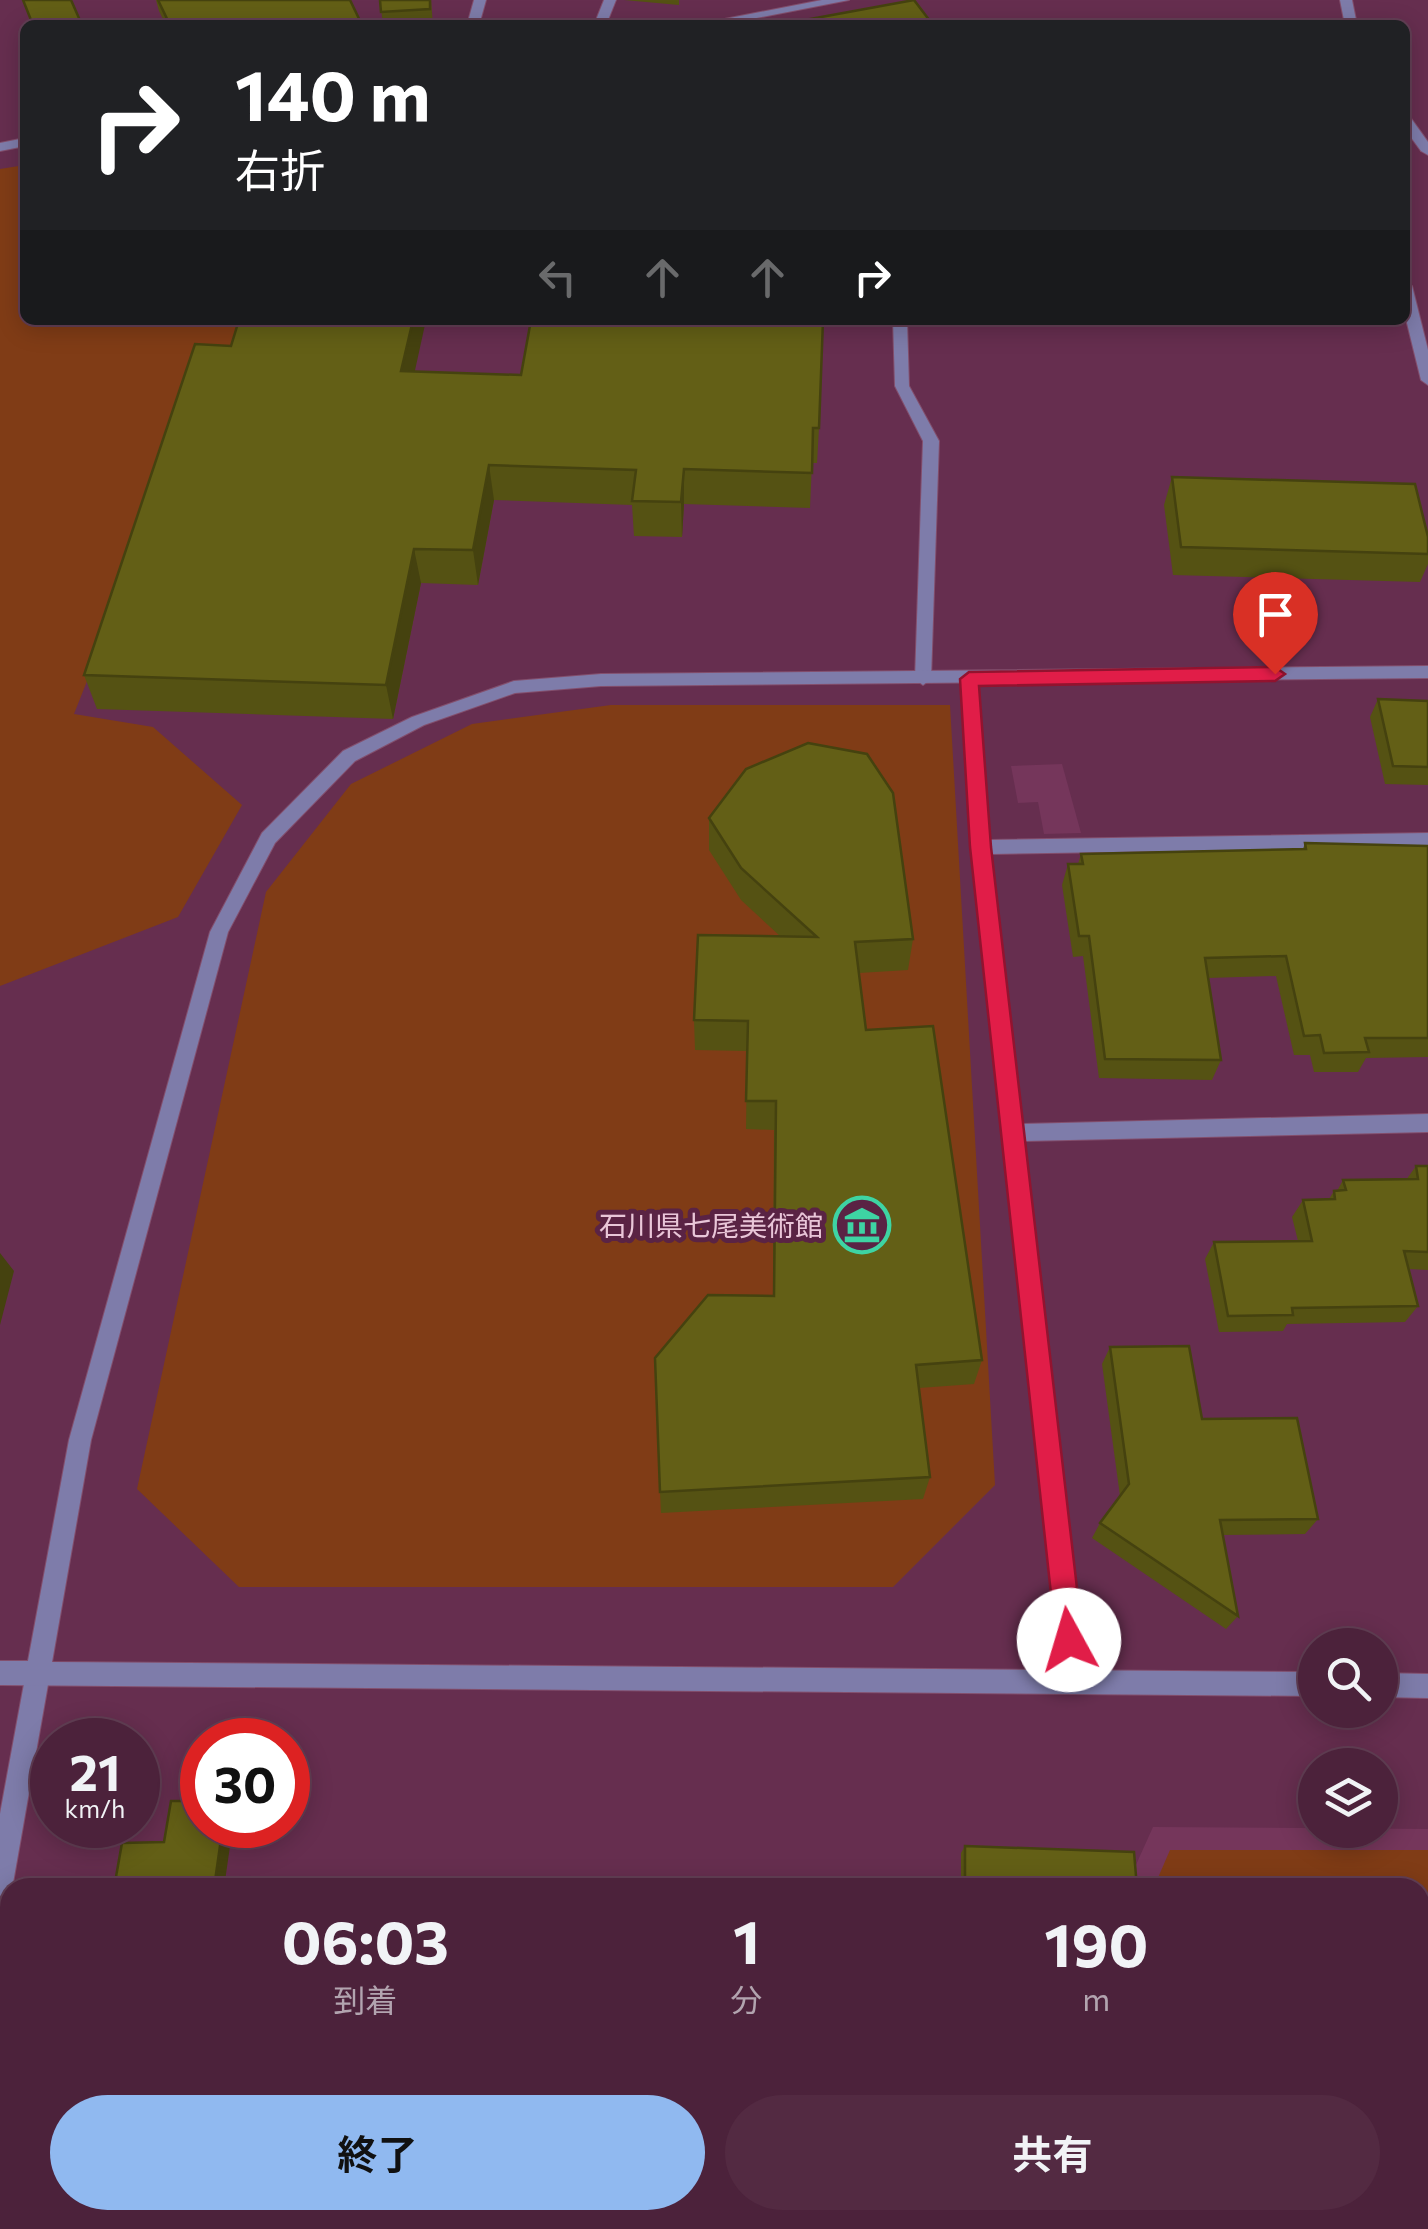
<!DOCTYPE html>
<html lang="ja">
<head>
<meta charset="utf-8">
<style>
  :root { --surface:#4c223b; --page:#532a42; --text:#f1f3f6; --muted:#b2a4af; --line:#633f55; --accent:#90b9f0 }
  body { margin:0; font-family:Commissioner,"Noto Sans JP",sans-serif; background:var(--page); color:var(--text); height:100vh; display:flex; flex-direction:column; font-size:38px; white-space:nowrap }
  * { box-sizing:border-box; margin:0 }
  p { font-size:32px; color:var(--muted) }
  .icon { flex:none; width:55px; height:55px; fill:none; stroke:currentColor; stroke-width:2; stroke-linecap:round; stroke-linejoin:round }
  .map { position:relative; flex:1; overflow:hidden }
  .drawer { position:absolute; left:0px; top:1878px; width:1430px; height:352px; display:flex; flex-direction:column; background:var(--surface); border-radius:30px 30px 0 0; box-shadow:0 5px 25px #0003,0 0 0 2px var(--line) }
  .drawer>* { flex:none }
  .guide { position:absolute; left:20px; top:20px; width:1390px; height:305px; border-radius:15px; box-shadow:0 5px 25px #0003,0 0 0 2px var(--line); background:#202124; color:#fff; overflow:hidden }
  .tools { position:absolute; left:1298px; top:1628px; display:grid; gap:20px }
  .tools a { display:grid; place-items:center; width:100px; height:100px; border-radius:50%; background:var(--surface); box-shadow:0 5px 25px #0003,0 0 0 2px var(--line); font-size:50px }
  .speed { position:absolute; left:30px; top:1718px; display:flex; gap:20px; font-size:50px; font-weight:700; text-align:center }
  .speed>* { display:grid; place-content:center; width:130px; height:130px; border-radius:50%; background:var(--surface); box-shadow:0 5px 25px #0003,0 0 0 2px var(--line); line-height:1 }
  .speed small { font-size:25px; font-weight:400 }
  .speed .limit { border:15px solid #d22; background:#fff; color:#111 }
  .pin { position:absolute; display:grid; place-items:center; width:85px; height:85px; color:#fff; margin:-102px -42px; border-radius:50% 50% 50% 0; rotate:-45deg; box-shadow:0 0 10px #0007 }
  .pin .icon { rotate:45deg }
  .me { position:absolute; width:110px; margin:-55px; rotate:354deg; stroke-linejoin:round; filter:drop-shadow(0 0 8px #0008) }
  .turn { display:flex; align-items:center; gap:35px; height:210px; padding:0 50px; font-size:45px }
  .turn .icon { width:130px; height:130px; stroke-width:2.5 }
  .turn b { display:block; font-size:70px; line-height:85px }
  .lanes { display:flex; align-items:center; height:95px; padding:0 50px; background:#0003; justify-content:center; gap:50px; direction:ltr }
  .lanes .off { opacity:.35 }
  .eta { display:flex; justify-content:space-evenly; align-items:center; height:170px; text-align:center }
  .eta b { font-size:60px; font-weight:700; line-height:70px }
  .button { display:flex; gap:20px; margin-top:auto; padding:20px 50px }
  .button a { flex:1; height:115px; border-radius:60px; background:var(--accent); color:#111; font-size:40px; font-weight:700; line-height:115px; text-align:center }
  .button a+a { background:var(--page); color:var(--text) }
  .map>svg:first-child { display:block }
</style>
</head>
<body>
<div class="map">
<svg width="1428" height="2229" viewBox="0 0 1428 2229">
  <rect width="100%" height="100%" fill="#662e4f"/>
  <path fill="#75365b" d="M 1062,764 L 1081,833 L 1044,834 L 1038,802 L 1018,803 L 1011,766 Z
    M 1153,1827 L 1428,1829 L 1428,2229 L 1091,2229 L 1090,2220 L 1420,2220 L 1420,1888 L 1126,1887 Z"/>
  <path fill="#803c16" d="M 25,165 L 25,320 L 261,320 L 198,400 L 74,714 L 153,727 L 242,805 L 178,917 L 0,986 L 0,169 Z
    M 611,705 L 950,705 L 995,1485 L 893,1587 L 239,1587 L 137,1489 L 266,892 L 351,784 L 472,724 Z
    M 1170,1850 L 1428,1850 L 1428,2229 L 1117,2229 L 1116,2220 L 1420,2220 L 1420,1888 L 1154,1887 Z"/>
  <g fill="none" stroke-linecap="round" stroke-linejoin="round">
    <g stroke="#834f6d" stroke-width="2">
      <path id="service" d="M 1405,116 L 1410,117 L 1428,142 L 1428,151 L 1421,151 L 1405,129 Z
        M 893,320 L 907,320 L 909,386 L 939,441 L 931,679 L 923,685 L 915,679 L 923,441 L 895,386 Z"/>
    </g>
    <g stroke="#834f6d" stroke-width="2">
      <path id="minor" d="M 474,0 L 486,0 L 479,25 L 467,25 Z
        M 604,0 L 616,0 L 606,25 L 594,25 Z
        M 1421,145 L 1428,145 L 1428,155 L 1421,151 Z
        M 969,673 L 977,679 L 990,840 L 1428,833 L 1428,847 L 991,854 L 1022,1124 L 1428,1114 L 1428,1132 L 1024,1141 L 1085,1679 L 1081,1687 L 1073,1691 L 1065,1687 L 1061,1679 L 972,847 L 961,679 Z
        M 38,1661 L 46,1665 L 50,1673 L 13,1883 L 9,1892 L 0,1896 L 0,1814 L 26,1673 L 30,1665 Z
        M 0,2186 L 10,2186 L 10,2214 L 0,2214 Z
        M 943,2220 L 974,2220 L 978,2229 L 947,2229 Z"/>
    </g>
    <g stroke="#834f6d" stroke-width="2">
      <path id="tertiary" d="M 822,0 L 849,0 L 721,25 L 694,25 Z
        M 1340,0 L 1352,0 L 1357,25 L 1345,25 Z
        M 25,138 L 25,146 L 0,151 L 0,143 Z
        M 1405,282 L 1412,286 L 1428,350 L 1428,385 L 1421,380 L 1405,315 Z
        M 1428,666 L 1428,678 L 601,686 L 515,693 L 424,725 L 355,761 L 275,843 L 228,932 L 91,1440 L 52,1662 L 1315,1672 L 1315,1696 L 0,1685 L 0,1661 L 28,1661 L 69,1440 L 210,932 L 262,833 L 343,751 L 412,717 L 514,681 L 601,674 Z
        M 1380,1673 L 1428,1674 L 1428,1698 L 1380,1697 Z"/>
    </g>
    <use href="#service" fill="#7e7caa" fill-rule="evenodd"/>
    <use href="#minor" fill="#7e7caa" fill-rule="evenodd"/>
    <use href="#tertiary" fill="#7e7caa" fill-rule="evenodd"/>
  </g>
  <path fill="#555213" d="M 156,0 L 350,0 L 362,25 L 166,25 L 159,11 Z
    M 380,0 L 431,0 L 433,25 L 383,25 Z
    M 624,0 L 679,0 L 679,5 Z
    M 415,372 L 819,428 L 817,463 L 812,463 L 810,508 L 684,504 L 682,537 L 634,536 L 632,505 L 494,500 L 478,585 L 421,583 L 393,719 L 97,709 L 84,675 Z
    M 1172,477 L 1428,537 L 1428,564 L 1420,582 L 1173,575 L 1164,505 Z
    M 1378,699 L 1428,701 L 1428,785 L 1385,784 L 1370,717 Z
    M 709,818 L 913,939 L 908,970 L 859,973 L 866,1030 L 982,1360 L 974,1384 L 919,1388 L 930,1477 L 923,1499 L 661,1513 L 660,1492 L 773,1296 L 774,1130 L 746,1129 L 747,1051 L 695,1050 L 694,1020 L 781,937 L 741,900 L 709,850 Z
    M 1305,843 L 1428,846 L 1428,1057 L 1366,1058 L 1358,1072 L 1314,1072 L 1310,1055 L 1294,1055 L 1276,976 L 1208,978 L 1221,1060 L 1212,1080 L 1099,1078 L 1083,956 L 1073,957 L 1062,885 L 1068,864 L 1078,864 L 1081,854 L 1303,849 Z
    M 1416,1166 L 1428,1166 L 1428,1270 L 1409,1269 L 1418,1306 L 1405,1322 L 1287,1324 L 1283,1331 L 1219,1332 L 1205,1259 L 1214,1242 L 1298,1241 L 1292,1217 L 1303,1200 L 1329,1199 L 1334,1191 L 1337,1191 L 1343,1180 L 1406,1180 Z
    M 1110,1347 L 1202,1419 L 1318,1519 L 1305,1534 L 1223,1535 L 1238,1616 L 1226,1629 L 1092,1538 L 1100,1523 L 1120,1496 L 1102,1364 Z
    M 965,1846 L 1137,1888 L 961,1888 L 961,1853 Z"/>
  <path fill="#45420f" d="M 413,320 L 426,320 L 407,407 L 401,371 Z
    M 489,465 L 494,500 L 478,585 L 473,550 Z
    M 684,469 L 684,504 L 682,537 L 681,502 Z
    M 414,549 L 421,583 L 393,719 L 386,685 Z
    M 0,1253 L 14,1271 L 0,1325 Z
    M 223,1825 L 233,1825 L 224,1888 L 214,1888 Z"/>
  <path fill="#635f16" stroke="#45420f" stroke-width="2.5" d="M 23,0 L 71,0 L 82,25 L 33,25 Z
    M 158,0 L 350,0 L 362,25 L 170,25 Z
    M 380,0 L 430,0 L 430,9 L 381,12 Z
    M 914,0 L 933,25 L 783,24 Z
    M 239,320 L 413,320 L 401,371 L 521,375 L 531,320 L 823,320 L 819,428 L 813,428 L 812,473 L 684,469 L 681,502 L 632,501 L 636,470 L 489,465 L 473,550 L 414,549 L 386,685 L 84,675 L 195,344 L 231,346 Z
    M 1172,477 L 1415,484 L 1428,537 L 1428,554 L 1181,547 Z
    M 1378,699 L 1428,701 L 1428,767 L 1393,766 Z
    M 808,743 L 867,754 L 893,793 L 913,939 L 855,942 L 866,1030 L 933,1026 L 982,1360 L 916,1365 L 930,1477 L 660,1492 L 655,1358 L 708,1295 L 774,1296 L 776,1101 L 746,1101 L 748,1021 L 694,1020 L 698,935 L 817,937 L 741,868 L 709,818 L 746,769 Z
    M 1305,843 L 1428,846 L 1428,1038 L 1365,1038 L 1369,1052 L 1324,1053 L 1320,1035 L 1304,1036 L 1286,956 L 1205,958 L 1221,1060 L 1105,1059 L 1089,936 L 1079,936 L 1068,864 L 1083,864 L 1081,854 L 1306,849 Z
    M 1416,1166 L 1428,1166 L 1428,1252 L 1404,1251 L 1418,1306 L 1292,1308 L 1293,1315 L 1228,1316 L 1214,1242 L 1312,1241 L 1303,1200 L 1335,1199 L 1334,1191 L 1346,1190 L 1343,1180 L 1418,1179 Z
    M 1189,1346 L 1202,1419 L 1297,1418 L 1318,1519 L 1220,1520 L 1238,1616 L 1100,1523 L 1129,1484 L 1110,1347 Z
    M 171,1801 L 202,1801 L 202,1825 L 223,1825 L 214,1888 L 114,1888 L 122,1843 L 164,1842 Z
    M 965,1846 L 1134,1852 L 1137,1888 L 965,1888 Z
    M 634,1879 L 723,1880 L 723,1888 L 634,1888 Z"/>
  <path fill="#e11d48" stroke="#92132f" stroke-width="2.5" d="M 1275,667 L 1285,674 L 1275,681 L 979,686 L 991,847 L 1083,1640 L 1079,1650 L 1069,1653 L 1060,1650 L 1056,1640 L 970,847 L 960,679 L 969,672 Z"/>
  <defs>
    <g id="museum-ring" transform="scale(2.875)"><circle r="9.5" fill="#5a2344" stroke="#3ed4a3" stroke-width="1.5"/><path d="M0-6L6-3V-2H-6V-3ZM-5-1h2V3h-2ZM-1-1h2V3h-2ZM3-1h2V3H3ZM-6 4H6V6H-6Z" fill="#3ed4a3"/></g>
  </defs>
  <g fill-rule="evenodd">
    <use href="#museum-ring" x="862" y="1225"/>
  </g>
  <g text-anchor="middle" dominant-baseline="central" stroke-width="10" stroke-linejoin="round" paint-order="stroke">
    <g font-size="28" fill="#e9c6d8" stroke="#5a2344" text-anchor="end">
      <text x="823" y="1225">石川県七尾美術館</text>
    </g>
  </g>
</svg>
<div class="tools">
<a><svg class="icon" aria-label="search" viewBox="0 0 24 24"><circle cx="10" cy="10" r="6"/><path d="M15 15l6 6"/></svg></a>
<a><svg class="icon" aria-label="layers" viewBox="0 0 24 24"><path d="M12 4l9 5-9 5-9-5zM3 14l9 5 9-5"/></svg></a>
</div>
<div class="speed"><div>21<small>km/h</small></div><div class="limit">30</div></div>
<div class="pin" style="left:1275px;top:674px;background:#d93025"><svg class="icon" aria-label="arrive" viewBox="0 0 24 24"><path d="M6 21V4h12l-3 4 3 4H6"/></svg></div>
<svg class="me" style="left:1069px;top:1640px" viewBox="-20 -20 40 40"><circle r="19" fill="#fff"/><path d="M0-13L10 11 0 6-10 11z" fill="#e11d48"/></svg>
<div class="guide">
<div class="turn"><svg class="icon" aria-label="right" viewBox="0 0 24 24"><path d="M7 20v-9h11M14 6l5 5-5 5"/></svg><div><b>140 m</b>右折</div></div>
<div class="lanes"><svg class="icon off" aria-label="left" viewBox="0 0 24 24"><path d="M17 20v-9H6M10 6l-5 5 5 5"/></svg><svg class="icon off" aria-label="ahead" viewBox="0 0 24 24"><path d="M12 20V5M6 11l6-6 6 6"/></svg><svg class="icon off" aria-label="ahead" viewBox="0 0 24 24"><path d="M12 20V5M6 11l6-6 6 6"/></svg><svg class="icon" aria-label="right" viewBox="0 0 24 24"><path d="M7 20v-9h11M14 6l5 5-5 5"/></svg></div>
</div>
<section class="drawer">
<div class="eta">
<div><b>06:03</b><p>到着</p></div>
<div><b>1</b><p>分</p></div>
<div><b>190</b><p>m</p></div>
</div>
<div class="button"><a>終了</a><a>共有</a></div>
</section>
</div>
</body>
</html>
